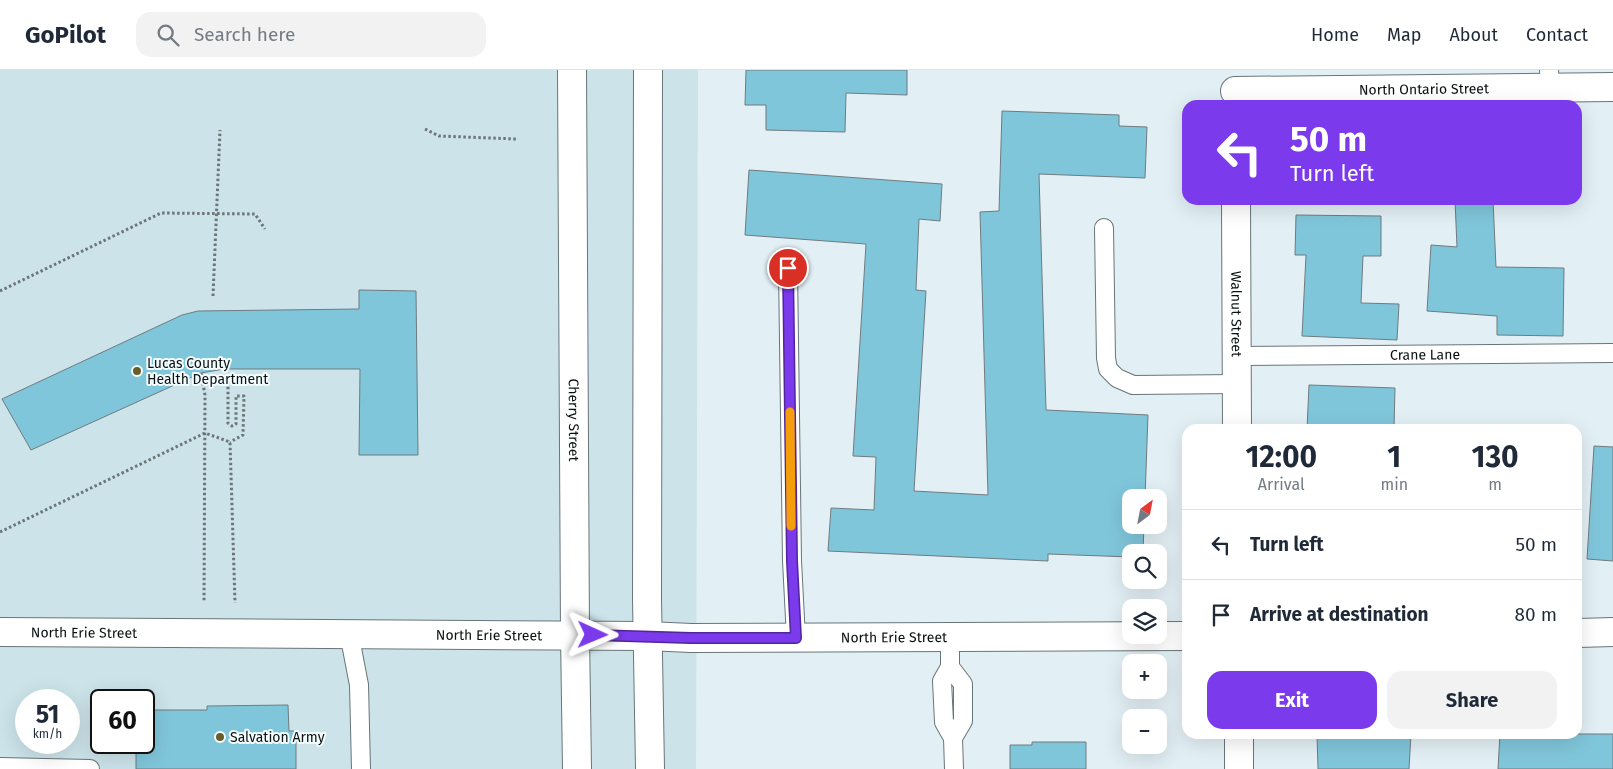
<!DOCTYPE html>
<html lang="en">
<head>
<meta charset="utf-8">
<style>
  :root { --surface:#fff; --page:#f2f2f3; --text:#1f2937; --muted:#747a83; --line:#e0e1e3; --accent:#7c3aed }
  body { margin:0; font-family:"Fira Sans",sans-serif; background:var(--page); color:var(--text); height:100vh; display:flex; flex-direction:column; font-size:19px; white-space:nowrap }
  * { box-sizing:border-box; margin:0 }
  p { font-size:16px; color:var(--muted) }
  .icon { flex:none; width:28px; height:28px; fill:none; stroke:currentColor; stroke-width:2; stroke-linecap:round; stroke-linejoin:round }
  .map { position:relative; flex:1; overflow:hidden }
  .details { position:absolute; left:1182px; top:354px; width:400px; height:315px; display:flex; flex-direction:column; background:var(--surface); border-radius:15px; box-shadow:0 5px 20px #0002 }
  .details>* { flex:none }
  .guide { position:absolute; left:1182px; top:30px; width:400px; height:105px; border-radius:15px; box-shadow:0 5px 20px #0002; background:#7c3aed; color:#fff; overflow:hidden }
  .needle { width:32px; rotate:32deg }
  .tools { position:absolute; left:1122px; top:419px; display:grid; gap:10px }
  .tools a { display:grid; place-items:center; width:45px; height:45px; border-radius:10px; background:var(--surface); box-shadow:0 5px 20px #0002; font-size:25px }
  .speed { position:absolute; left:15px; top:619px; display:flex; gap:10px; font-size:25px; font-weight:700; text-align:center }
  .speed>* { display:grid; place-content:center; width:65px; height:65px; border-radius:50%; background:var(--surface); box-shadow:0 5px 20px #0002; line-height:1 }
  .speed small { font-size:12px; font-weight:400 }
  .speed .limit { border:2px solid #111; border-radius:8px; background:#fff; color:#111 }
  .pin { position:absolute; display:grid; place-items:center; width:42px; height:42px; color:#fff; margin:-21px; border:2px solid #fff; border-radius:50%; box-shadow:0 1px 5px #0007 }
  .me { position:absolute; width:55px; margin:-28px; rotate:91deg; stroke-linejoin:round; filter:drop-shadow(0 0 4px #0008) }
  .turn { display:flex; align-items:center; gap:18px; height:105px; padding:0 25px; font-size:22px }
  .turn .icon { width:65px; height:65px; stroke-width:2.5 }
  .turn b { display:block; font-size:35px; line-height:42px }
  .eta { display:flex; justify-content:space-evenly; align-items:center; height:85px; text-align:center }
  .eta b { font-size:30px; font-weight:700; line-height:35px }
  .action { display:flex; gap:10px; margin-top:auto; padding:10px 25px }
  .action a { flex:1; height:58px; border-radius:15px; background:var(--accent); color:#fff; font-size:20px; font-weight:700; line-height:58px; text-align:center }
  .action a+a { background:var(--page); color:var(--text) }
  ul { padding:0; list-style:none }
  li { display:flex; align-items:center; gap:15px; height:70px; padding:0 25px; border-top:1px solid var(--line) }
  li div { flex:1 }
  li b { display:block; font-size:19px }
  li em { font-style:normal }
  header { display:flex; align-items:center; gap:30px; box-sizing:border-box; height:70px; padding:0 25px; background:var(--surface); border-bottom:1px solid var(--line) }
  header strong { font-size:24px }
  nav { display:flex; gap:28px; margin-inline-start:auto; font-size:18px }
  .search { width:350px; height:45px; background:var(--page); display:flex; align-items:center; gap:12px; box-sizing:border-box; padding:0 18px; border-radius:15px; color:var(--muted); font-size:19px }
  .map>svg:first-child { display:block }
</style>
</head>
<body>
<header>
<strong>GoPilot</strong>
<div class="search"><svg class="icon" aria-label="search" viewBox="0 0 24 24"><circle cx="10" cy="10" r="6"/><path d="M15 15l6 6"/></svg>Search here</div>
<nav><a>Home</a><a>Map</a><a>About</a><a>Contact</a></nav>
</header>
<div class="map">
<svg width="1613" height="699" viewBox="0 0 1613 699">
  <rect width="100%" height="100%" fill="#e2eff4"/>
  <path fill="#cce3ea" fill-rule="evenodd" d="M 0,0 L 698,0 L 696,699 L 0,699 ZM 26,630 L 69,630 L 69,672 L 26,672 ZM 101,630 L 144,630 L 144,672 L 101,672 Z"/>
  <path fill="#80c6db" stroke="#6f7b7f" d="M 746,0 L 907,0 L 907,25 L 846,23 L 845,62 L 766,60 L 766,35 L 745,35 Z
    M 1002,41 L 1119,45 L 1119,56 L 1147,57 L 1145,108 L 1039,104 L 1046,340 L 1148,345 L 1145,428 L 1131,428 L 1131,455 L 1144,455 L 1143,482 L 1131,482 L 1131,487 L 1048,484 L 1048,491 L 828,481 L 831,438 L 874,440 L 876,387 L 853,386 L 866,174 L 745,165 L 749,100 L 942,114 L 940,151 L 919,149 L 916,220 L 926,221 L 914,421 L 988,425 L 980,142 L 999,141 Z
    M 1455,130 L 1493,130 L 1496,197 L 1564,198 L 1563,266 L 1497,265 L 1497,246 L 1427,241 L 1431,175 L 1457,177 Z
    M 1296,145 L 1381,146 L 1381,186 L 1363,186 L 1361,233 L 1399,234 L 1397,270 L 1302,266 L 1306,185 L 1295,185 Z
    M 359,220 L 416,221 L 418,385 L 359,385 L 360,299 L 224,299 L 201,303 L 31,380 L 2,329 L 182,245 L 198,241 L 359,239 Z
    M 1309,315 L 1395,318 L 1394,359 L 1307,359 Z
    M 1594,376 L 1613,377 L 1613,491 L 1587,489 Z
    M 288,635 L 289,661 L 296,661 L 296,699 L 136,699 L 136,672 L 144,672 L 144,640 L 207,640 L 207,636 Z
    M 1317,664 L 1411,664 L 1409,699 L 1318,699 Z
    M 1500,664 L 1613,664 L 1613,699 L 1498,699 Z
    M 1032,672 L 1086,672 L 1086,699 L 1010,699 L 1010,675 L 1032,675 Z"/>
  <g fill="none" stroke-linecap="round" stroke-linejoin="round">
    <g stroke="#697579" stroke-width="20">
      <g id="lane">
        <path d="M 1549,0 L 1550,18"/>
        <path d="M 1104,158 L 1106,288 L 1108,299 L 1117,308 L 1133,315 L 1237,314"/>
        <path d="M 788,198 L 792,491 L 796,568"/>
        <path id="s1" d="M 1237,286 L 1613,283"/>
        <path d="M 349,563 L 359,615 L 361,699"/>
        <path d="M 950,567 L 950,597 L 942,611 L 944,652 L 953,668 L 963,651 L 963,614 L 950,597"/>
        <path d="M 953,668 L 954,699"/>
        <path d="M 0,697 L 90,699"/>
      </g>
    </g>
    <g stroke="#697579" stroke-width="30">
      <g id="street">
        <path id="s2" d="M 1235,21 L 1613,17"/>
        <path id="s3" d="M 1236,130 L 1237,359"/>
        <path d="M 1239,664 L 1239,699"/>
      </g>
    </g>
    <g stroke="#697579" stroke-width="30">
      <g id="secondary">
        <path d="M 1578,563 L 1613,562"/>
        <path id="s4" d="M 648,566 L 691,568 L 1188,566"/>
      </g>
    </g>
    <g stroke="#697579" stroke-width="30">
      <g id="primary">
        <path id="s5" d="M 572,0 L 575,564 L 577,699"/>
        <path d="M 648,0 L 647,529 L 650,699"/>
        <path id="s6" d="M 0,562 L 648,566"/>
      </g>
    </g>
    <path stroke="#6c7578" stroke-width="3" stroke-dasharray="2.5 2.5" stroke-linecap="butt" d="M 425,59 L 439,66 L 516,69
      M 0,221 L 161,143 L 255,144 L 265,159
      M 213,226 L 220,60
      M 201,303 L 205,325 L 204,532
      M 203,312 L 220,310 L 228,312 L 228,353 L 232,356 L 236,354 L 236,326 L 244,326 L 243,365 L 230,372
      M 0,462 L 205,363 L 230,372 L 235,533"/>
    <use href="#lane" stroke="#fff" stroke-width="18"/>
    <use href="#street" stroke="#fff" stroke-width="28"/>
    <use href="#secondary" stroke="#fff" stroke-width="28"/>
    <use href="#primary" stroke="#fff" stroke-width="28"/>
  </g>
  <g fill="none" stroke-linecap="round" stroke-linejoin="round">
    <g stroke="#51269a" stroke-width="12">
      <path id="route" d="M 593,565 L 691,568 L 796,568 L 792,491 L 788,198"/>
    </g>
    <use href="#route" stroke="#7c3aed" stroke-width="9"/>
    <path stroke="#f59e0b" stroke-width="9" d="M 790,342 L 791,456"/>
  </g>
  <g fill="#695d2a" stroke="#f3fcfe" stroke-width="2">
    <circle cx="137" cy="301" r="5"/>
    <circle cx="220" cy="667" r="5"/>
  </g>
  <g text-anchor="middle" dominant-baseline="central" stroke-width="4" stroke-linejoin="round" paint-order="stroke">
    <g font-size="14" fill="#0b1011" stroke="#f3fcfe">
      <text stroke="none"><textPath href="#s2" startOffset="189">North Ontario Street</textPath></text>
      <text stroke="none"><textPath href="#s3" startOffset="114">Walnut Street</textPath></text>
      <text stroke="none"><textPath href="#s1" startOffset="188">Crane Lane</textPath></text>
      <text stroke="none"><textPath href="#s5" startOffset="350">Cherry Street</textPath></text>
      <text stroke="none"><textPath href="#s6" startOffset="84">North Erie Street</textPath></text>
      <text stroke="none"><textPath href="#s6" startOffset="489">North Erie Street</textPath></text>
      <text stroke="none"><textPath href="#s4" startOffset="246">North Erie Street</textPath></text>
    </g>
    <g font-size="14" fill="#0b1011" stroke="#f3fcfe" text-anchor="start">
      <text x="147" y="293">Lucas County<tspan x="147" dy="16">Health Department</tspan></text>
      <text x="230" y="667">Salvation Army</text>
    </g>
  </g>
</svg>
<div class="tools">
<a><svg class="needle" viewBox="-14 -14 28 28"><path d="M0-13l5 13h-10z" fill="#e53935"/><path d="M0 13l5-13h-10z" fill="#747a83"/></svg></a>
<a><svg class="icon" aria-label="search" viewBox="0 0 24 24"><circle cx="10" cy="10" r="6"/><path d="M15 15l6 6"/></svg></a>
<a><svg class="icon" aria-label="layers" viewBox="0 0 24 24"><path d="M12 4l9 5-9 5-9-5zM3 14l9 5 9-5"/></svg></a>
<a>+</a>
<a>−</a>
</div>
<div class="speed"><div>51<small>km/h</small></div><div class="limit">60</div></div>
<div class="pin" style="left:788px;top:198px;background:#d93025"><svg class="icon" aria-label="arrive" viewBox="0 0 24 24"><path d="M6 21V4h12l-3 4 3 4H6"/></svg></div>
<svg class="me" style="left:593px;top:565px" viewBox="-20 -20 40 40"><path d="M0-17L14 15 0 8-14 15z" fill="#7c3aed" stroke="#fff" stroke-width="4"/></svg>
<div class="guide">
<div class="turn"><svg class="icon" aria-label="left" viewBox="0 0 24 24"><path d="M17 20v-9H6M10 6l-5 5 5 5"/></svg><div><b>50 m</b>Turn left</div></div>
</div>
<section class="details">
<div class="eta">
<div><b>12:00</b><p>Arrival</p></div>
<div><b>1</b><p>min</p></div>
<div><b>130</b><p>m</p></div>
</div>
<ul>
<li><svg class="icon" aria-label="left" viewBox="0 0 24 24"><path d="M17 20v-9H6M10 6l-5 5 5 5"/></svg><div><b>Turn left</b></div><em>50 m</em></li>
<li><svg class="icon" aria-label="arrive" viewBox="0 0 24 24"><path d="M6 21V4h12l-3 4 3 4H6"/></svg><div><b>Arrive at destination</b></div><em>80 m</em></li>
</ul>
<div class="action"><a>Exit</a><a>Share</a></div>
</section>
</div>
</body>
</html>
